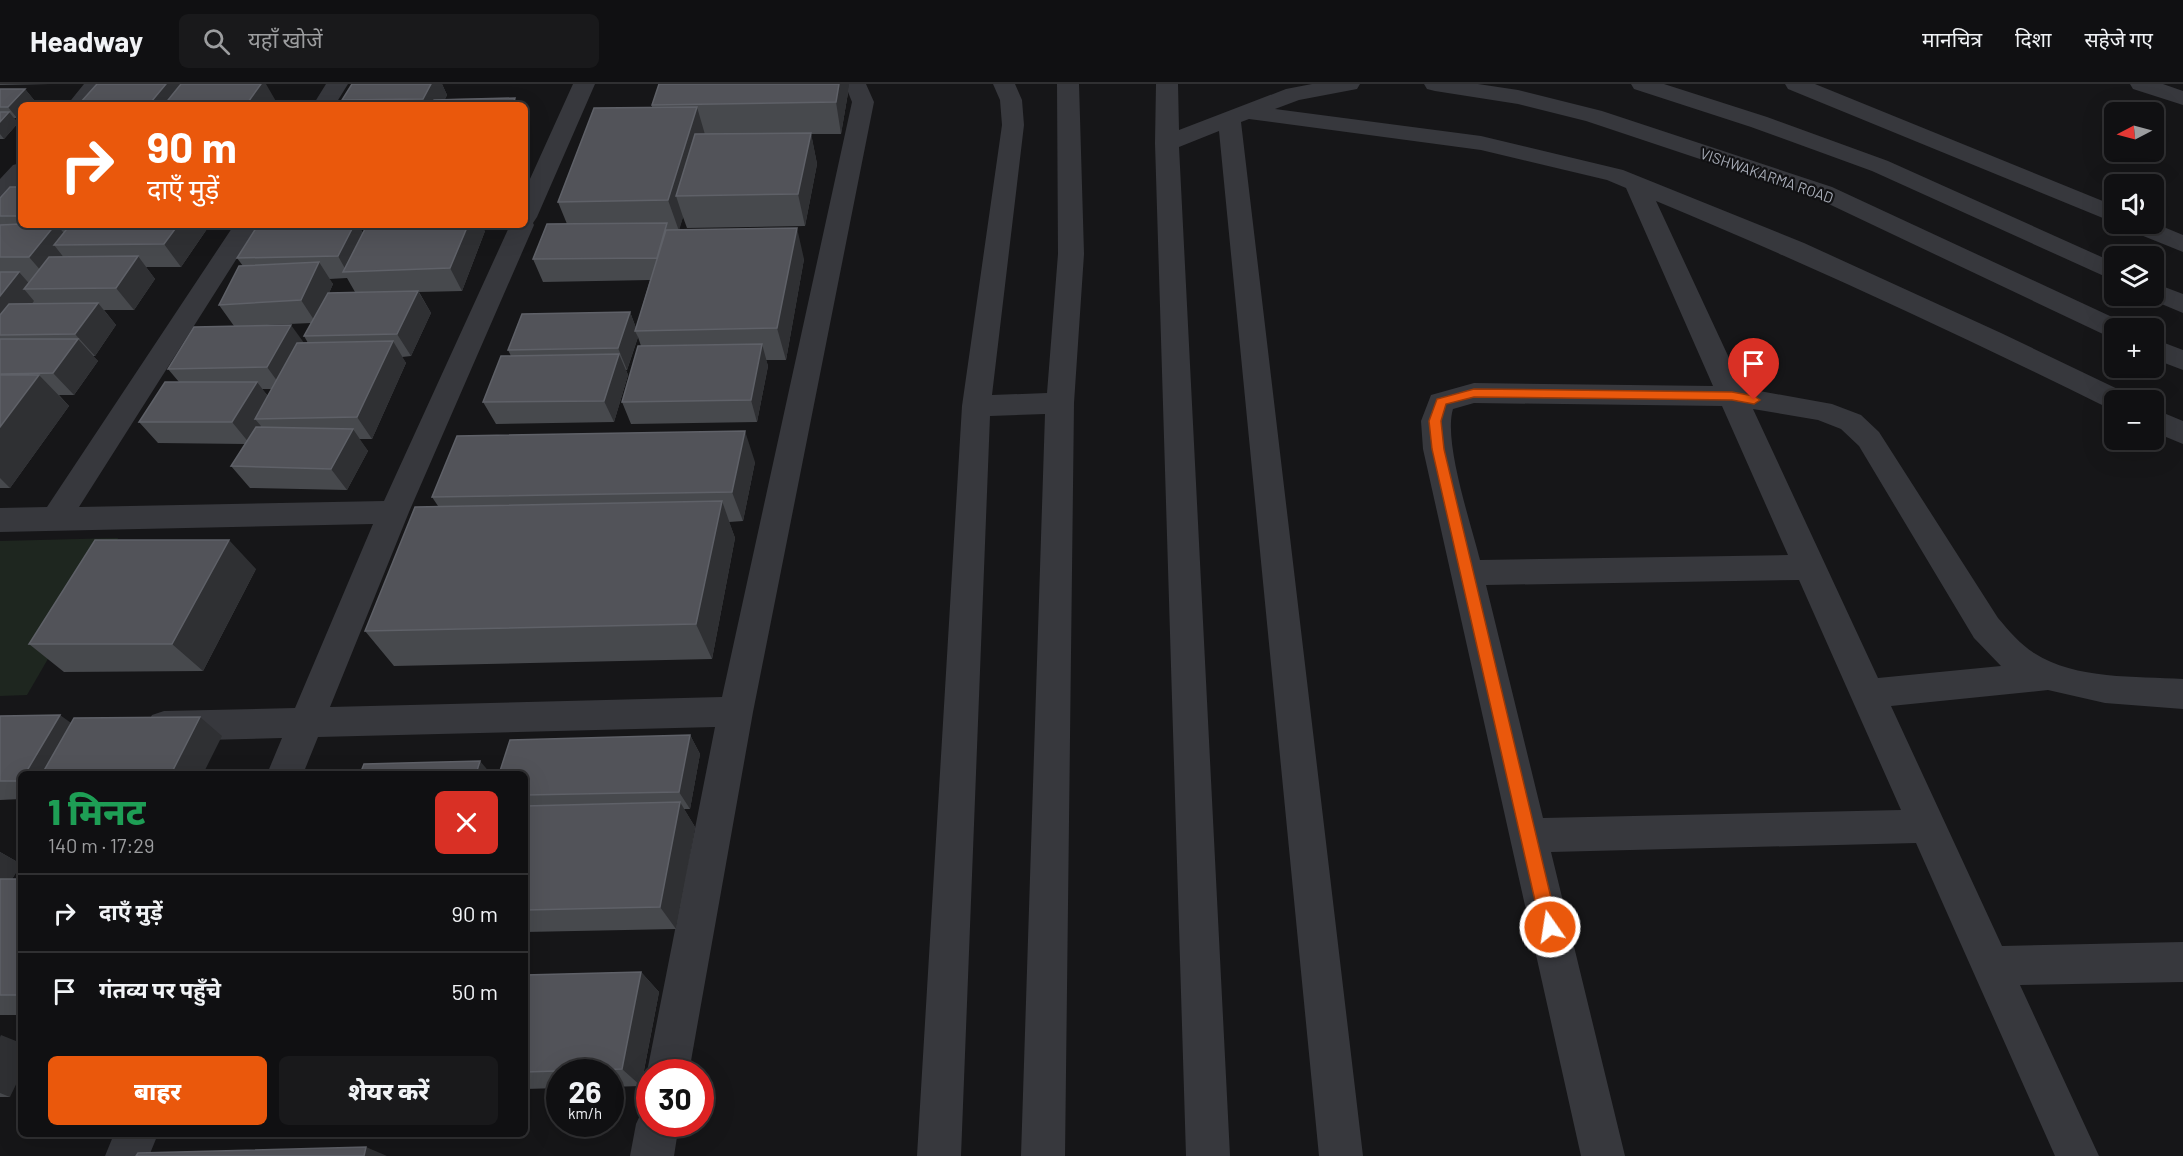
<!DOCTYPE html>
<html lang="hi">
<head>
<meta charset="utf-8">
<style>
  :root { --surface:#101012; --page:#19191b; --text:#f1f3f6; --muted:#9c9d9f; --line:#303032; --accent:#ea580c }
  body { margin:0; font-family:Barlow,"Noto Sans Devanagari",sans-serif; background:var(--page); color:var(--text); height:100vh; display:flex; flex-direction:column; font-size:22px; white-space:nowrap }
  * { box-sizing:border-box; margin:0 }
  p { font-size:20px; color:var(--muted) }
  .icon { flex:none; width:33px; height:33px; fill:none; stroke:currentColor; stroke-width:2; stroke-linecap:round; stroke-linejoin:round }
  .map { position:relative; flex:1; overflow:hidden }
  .drawer { position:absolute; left:18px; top:687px; width:510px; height:366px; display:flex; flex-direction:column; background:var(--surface); border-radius:9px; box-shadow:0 6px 24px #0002,0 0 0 2px var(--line) }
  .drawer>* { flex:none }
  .hud { position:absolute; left:18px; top:18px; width:510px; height:126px; border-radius:9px; box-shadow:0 6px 24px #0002,0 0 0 2px var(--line); background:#ea580c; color:#fff; overflow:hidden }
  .needle { width:39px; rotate:264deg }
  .fabs { position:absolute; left:2104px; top:18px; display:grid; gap:12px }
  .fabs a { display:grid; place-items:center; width:60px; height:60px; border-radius:9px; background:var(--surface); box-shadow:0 6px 24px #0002,0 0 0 2px var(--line); font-size:30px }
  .speed { position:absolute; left:546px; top:975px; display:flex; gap:12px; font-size:30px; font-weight:700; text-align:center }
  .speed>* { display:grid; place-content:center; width:78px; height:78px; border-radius:50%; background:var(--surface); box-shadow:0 6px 24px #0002,0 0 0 2px var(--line); line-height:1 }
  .speed small { font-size:15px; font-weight:400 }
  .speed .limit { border:9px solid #d22; background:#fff; color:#111 }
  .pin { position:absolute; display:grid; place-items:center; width:51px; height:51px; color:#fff; margin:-62px -26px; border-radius:50% 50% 50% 0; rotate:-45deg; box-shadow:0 0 6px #0007 }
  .pin .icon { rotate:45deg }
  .me { position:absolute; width:66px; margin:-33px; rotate:347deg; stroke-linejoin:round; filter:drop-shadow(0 0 4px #0008) }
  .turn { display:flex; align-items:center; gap:21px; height:126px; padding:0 30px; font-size:27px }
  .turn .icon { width:78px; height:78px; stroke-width:2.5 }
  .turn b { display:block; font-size:42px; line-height:51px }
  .round { display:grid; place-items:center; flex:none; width:63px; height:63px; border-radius:9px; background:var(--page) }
  .overview { display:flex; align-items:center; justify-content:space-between; height:102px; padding:0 30px }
  h1 { font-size:36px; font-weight:800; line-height:45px; color:#1e9e55 }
  .action { display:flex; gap:12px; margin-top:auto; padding:12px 30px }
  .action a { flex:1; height:69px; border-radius:9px; background:var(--accent); color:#fff; font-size:24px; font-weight:800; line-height:69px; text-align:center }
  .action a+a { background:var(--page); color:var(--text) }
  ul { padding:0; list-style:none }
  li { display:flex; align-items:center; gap:18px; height:78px; padding:0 30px; border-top:2px solid var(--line) }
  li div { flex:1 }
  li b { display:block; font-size:22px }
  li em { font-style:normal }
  header { display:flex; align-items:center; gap:36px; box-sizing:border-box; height:84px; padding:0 30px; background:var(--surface); border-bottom:2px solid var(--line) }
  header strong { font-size:28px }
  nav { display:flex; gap:33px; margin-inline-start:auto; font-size:21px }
  .search { width:420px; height:54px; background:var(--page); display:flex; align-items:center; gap:15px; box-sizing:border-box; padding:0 21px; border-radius:9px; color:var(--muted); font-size:22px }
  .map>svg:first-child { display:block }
</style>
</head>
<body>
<header>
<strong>Headway</strong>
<div class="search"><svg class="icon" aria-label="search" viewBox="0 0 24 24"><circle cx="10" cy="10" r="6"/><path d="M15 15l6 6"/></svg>यहाँ खोजें</div>
<nav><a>मानचित्र</a><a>दिशा</a><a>सहेजे गए</a></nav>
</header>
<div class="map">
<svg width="2183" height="1072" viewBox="0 0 2183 1072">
  <rect width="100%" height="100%" fill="#161618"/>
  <path fill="#1e261f" d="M 118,454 L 27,611 L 0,612 L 0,457 Z"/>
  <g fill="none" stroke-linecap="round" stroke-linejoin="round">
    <path fill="#37383d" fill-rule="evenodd" d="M 84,0 L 107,0 L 90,21 L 67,21 Z
      M 326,0 L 348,0 L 335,21 L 313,21 Z
      M 573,0 L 595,0 L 537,133 L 533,139 L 534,141 L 409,428 L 330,623 L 722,613 L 852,18 L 848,8 L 838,5 L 835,0 L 866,0 L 874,18 L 753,628 L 689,988 L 650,988 L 650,994 L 647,988 L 715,643 L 318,653 L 303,690 L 267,690 L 282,654 L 164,657 L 152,653 L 146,642 L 152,631 L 164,627 L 295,624 L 373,440 L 0,448 L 0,424 L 47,423 L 234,141 L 258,141 L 79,423 L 384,417 L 510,141 L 525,141 L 525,106 Z
      M 993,0 L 1015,0 L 1022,16 L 1024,41 L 992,311 L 1047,309 L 1058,170 L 1057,0 L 1079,0 L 1084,170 L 1074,319 L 1065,1072 L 1021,1072 L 1045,330 L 990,332 L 961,1072 L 917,1072 L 962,322 L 1002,41 L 1000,16 Z
      M 1156,0 L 1178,0 L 1179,46 L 1286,5 L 1312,0 L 1360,0 L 1357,5 L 1299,16 L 1275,25 L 1481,52 L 1623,86 L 1804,159 L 2001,249 L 2126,309 L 2130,316 L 2115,316 L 2115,326 L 2106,323 C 1958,250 1808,180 1656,117 L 1743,304 L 1832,320 L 1861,331 L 1879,348 L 1998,534 C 2009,547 2020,560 2034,569 C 2076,596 2136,592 2183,595 L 2183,625 L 2105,619 L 2048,606 L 1891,622 L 2002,862 L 2183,858 L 2183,898 L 2020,901 L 2099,1072 L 2055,1072 L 1916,759 L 1551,768 L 1625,1072 L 1581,1072 L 1423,365 L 1421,337 L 1431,311 L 1474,299 L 1713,302 L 1626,104 L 1607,96 L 1481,66 L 1249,35 L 1241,38 L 1363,1072 L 1319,1072 L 1219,47 L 1179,63 L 1230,1072 L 1186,1072 L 1155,59 ZM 1474,319 L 1722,322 L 1788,471 L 1480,476 C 1471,440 1443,357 1453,325 ZM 1753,325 L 1818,336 L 1841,345 L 1859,362 L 1974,554 L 2001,582 L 1878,594 ZM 1799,496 L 1901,726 L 1543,734 L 1486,501 Z
      M 1424,0 L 1478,0 L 1518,6 L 1602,27 L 1832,103 L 2125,239 L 2128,244 L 2115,244 L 2115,254 L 2105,251 L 1814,113 L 1586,37 L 1518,20 L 1435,7 L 1427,5 Z
      M 1631,0 L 1664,0 L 1767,33 L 1888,77 L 2115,179 L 2115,197 L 1872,87 L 1751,43 L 1634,5 Z
      M 1785,0 L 1815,0 L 2115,122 L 2115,139 L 1788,5 Z
      M 2130,0 L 2163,0 L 2183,7 L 2183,21 L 2133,5 Z
      M 21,79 L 21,101 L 9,115 L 0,117 L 0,95 L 13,81 Z
      M 2154,139 L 2183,151 L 2183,168 L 2126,145 L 2123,140 Z
      M 2154,199 L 2183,210 L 2183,229 L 2145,213 L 2154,212 Z
      M 2154,255 L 2183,266 L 2183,286 L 2154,275 Z
      M 2154,325 L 2183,337 L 2183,360 L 2154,348 Z
      M 650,1022 L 650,1040 L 679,1040 L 674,1072 L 630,1072 L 636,1040 L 643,1025 Z
      M 114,1050 L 158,1050 L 149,1072 L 105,1072 Z"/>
  </g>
  <path fill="#47494d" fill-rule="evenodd" d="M 0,0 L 50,0 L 0,1 Z
    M 97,0 L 277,19 L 275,21 L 82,21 L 80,19 Z
    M 352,0 L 442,0 L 447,11 L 445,15 L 515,14 L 518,21 L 337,21 L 343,19 L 342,16 Z
    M 659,0 L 849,0 L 849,3 L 841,50 L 811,50 L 817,80 L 805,142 L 687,144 L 683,133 L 679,145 L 804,175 L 786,276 L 766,276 L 768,282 L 757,338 L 631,340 L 622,318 L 641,262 L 638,253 L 627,286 L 626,286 L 628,291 L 614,338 L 496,340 L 483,318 L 511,272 L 508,266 L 630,228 L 636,244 L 650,196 L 543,198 L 533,175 L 567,140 L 558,118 L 652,23 L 652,21 Z
    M 0,5 L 25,5 L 34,16 L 29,21 L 21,21 L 17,34 L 14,34 L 18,39 L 4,55 L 0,55 Z
    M 21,103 L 21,141 L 204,141 L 207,145 L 181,183 L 146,183 L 155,195 L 134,226 L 104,226 L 116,241 L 95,272 L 93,272 L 98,277 L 74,311 L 59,311 L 69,322 L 10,404 L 0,404 L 0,114 Z
    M 258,141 L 358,141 L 363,149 L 485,147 L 462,207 L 419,208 L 431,229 L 411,272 L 402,273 L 406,279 L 372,355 L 359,355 L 368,367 L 347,406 L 250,404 L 231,382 L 246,360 L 158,359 L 139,338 L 179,298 L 168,285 L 234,242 L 219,221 L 243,182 L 237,174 ZM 347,194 L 355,208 L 329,209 L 333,200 L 329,195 ZM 311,239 L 304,252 L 308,259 L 303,259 L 267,241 ZM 262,305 L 272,305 L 268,312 Z
    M 755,378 L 743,437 L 729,438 L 735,454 L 712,575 L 394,582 L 365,547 L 438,422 L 432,413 Z
    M 256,485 L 203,587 L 64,588 L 29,560 Z
    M 0,632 L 71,639 L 222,652 L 21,690 L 21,715 L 0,716 Z
    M 690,651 L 700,670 L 690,725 L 684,725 L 695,743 L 676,845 L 525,848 L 525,690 Z
    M 0,768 L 21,780 L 12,795 L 21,795 L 21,931 L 0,931 Z
    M 641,888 L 659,908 L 641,1002 L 610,1003 L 610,988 L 560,988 L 560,1004 L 525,1005 L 525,891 Z
    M 0,951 L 10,1013 L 0,1013 Z"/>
  <path fill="#2f3033" d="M 166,0 L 189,0 L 181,21 L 153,21 L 151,18 Z
    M 261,0 L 266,0 L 277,19 L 275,21 L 246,21 Z
    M 431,0 L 442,0 L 447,11 L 442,21 L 426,21 L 423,15 Z
    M 839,0 L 849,0 L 849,3 L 841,50 L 836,18 Z
    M 25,5 L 34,16 L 29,21 L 21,21 L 21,30 L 17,34 L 8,23 Z
    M 515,14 L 518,21 L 512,21 Z
    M 697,23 L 706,54 L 676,112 L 683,133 L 679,147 L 668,116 Z
    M 9,28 L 18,39 L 4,55 L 0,50 L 0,38 Z
    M 811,49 L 817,80 L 805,142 L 798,110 Z
    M 55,141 L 57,141 L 74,161 L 54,161 L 65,175 L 48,195 L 29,173 Z
    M 177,141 L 204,141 L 207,145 L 181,183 L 164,160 Z
    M 354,141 L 358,141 L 369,160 L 347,188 L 338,172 Z
    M 468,141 L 482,141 L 485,147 L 462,207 L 450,184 Z
    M 797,144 L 804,175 L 786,276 L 777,244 Z
    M 138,172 L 155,195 L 134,226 L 116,204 Z
    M 319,178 L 333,200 L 316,239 L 301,216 Z
    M 19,188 L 34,205 L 24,205 L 34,217 L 7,251 L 0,251 L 0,212 Z
    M 418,207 L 431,229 L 411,272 L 397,250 Z
    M 98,219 L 116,241 L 95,272 L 75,250 Z
    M 630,228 L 637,247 L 635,247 L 638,253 L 627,286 L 618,264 Z
    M 291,241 L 307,263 L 283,305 L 267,283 Z
    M 78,255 L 98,277 L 74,311 L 53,289 Z
    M 393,257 L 406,279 L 372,355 L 357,333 Z
    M 762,260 L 768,282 L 757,338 L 751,316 Z
    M 619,270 L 628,291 L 614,338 L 604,317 Z
    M 39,291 L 69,322 L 10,404 L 0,394 L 0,343 Z
    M 257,298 L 274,320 L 255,335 L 261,342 L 250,360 L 232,338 Z
    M 353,345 L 368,367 L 347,406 L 331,385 Z
    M 745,347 L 755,378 L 743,437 L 732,408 Z
    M 722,417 L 735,454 L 712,575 L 696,540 Z
    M 229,456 L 256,485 L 203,587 L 172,560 Z
    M 60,631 L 85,649 L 62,690 L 25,690 Z
    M 200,633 L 222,652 L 203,690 L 171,690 Z
    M 690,651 L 700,670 L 690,725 L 679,708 Z
    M 480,677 L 491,690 L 476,690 Z
    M 680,718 L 695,743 L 676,845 L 660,823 Z
    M 0,768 L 21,780 L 0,816 Z
    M 641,888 L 659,908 L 641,1002 L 622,985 Z
    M 1,951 L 21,959 L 21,990 L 10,1013 L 0,1009 L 0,954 Z
    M 366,1063 L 387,1072 L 364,1072 Z"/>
  <path fill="#525359" stroke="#5f6168" stroke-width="1.5" d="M 97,0 L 166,0 L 151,18 L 80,19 Z
    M 181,0 L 261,0 L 246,21 L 164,21 Z
    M 352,0 L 431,0 L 423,15 L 342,16 Z
    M 659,0 L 839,0 L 836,18 L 652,21 Z
    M 0,5 L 25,5 L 8,23 L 0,23 Z
    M 515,14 L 512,21 L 432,21 L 434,16 Z
    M 411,17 L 409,21 L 337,21 L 339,19 Z
    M 697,23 L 668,116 L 558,118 L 594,24 Z
    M 0,28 L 9,28 L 0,38 Z
    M 811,49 L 798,110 L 676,112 L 695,50 Z
    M 10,103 L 21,103 L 21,132 L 0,132 L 0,114 Z
    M 667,139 L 657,174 L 533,175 L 547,140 Z
    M 0,141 L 21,140 L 55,141 L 29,173 L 0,173 Z
    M 70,141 L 178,141 L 164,160 L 54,161 Z
    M 258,141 L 354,141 L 338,172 L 237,174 Z
    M 367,141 L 468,141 L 450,184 L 343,188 Z
    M 797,144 L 777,244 L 635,247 L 666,146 Z
    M 138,172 L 116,204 L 24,205 L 49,173 Z
    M 319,178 L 301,216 L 219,221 L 239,182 Z
    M 0,188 L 19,188 L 0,212 Z
    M 418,207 L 397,250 L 304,252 L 328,209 Z
    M 98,219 L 75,250 L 0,251 L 0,231 L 9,220 Z
    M 630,228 L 618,264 L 508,266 L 522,230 Z
    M 291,241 L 267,283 L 168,285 L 194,243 Z
    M 0,255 L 78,255 L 53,289 L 0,290 Z
    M 393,257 L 357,333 L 255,335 L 297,259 Z
    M 762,260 L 751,316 L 622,318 L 638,262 Z
    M 619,270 L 604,317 L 483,318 L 501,272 Z
    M 0,291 L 39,291 L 0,343 Z
    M 165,298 L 257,298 L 232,338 L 139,338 Z
    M 256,343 L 353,345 L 331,385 L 231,382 Z
    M 745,347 L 732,408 L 432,413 L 457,352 Z
    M 722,417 L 696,540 L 365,547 L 415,423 Z
    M 95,456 L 229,456 L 172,560 L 29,560 Z
    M 60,631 L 25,690 L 21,690 L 21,697 L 0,697 L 0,632 Z
    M 200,633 L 171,690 L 42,690 L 74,634 Z
    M 690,651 L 679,708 L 525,711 L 525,690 L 499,690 L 510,656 Z
    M 480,677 L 476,690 L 360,690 L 364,680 Z
    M 680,718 L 660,823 L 525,826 L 525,722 Z
    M 0,795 L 21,795 L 21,911 L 0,911 Z
    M 641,888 L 622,985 L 525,988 L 525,891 Z
    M 366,1063 L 364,1072 L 136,1072 L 138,1069 Z"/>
  <path fill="#ea580c" stroke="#983908" stroke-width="1.5" d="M 1474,305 L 1732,308 L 1754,312 L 1760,316 L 1754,320 L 1732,316 L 1474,313 L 1446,320 L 1441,337 L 1444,365 L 1558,843 L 1555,848 L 1550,851 L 1544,848 L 1541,843 L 1432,365 L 1429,337 L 1437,315 Z"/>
  <g text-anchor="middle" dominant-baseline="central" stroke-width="4.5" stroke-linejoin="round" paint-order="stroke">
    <g font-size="15" fill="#a8adb8" stroke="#111113">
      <text transform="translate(1767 91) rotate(19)">VISHWAKARMA ROAD</text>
    </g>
  </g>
</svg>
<div class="fabs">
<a><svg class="needle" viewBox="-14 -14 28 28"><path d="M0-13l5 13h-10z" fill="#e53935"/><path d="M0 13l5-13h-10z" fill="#9c9d9f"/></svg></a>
<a><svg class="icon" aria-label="sound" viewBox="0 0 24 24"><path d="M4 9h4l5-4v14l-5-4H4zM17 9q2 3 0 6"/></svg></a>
<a><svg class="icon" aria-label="layers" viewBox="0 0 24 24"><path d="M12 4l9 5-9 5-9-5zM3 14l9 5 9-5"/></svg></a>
<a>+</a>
<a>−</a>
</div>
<div class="speed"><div>26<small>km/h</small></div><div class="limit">30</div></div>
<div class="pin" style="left:1754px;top:316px;background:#d93025"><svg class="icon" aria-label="arrive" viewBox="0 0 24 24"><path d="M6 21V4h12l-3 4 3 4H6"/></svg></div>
<svg class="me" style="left:1550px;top:843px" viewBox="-20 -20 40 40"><circle r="17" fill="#ea580c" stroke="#fff" stroke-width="3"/><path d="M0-11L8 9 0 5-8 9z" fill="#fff"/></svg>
<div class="hud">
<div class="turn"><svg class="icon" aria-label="right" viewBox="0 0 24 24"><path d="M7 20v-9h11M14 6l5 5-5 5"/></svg><div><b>90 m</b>दाएँ मुड़ें</div></div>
</div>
<section class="drawer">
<div class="overview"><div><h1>1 मिनट</h1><p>140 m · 17:29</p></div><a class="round" style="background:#d93025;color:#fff"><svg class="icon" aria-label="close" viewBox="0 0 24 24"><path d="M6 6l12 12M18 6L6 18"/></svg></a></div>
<ul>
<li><svg class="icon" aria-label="right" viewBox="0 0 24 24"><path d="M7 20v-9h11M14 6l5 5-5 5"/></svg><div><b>दाएँ मुड़ें</b></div><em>90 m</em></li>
<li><svg class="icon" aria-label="arrive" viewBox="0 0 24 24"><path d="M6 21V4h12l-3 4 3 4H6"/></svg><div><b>गंतव्य पर पहुँचे</b></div><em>50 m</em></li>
</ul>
<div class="action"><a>बाहर</a><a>शेयर करें</a></div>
</section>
</div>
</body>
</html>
